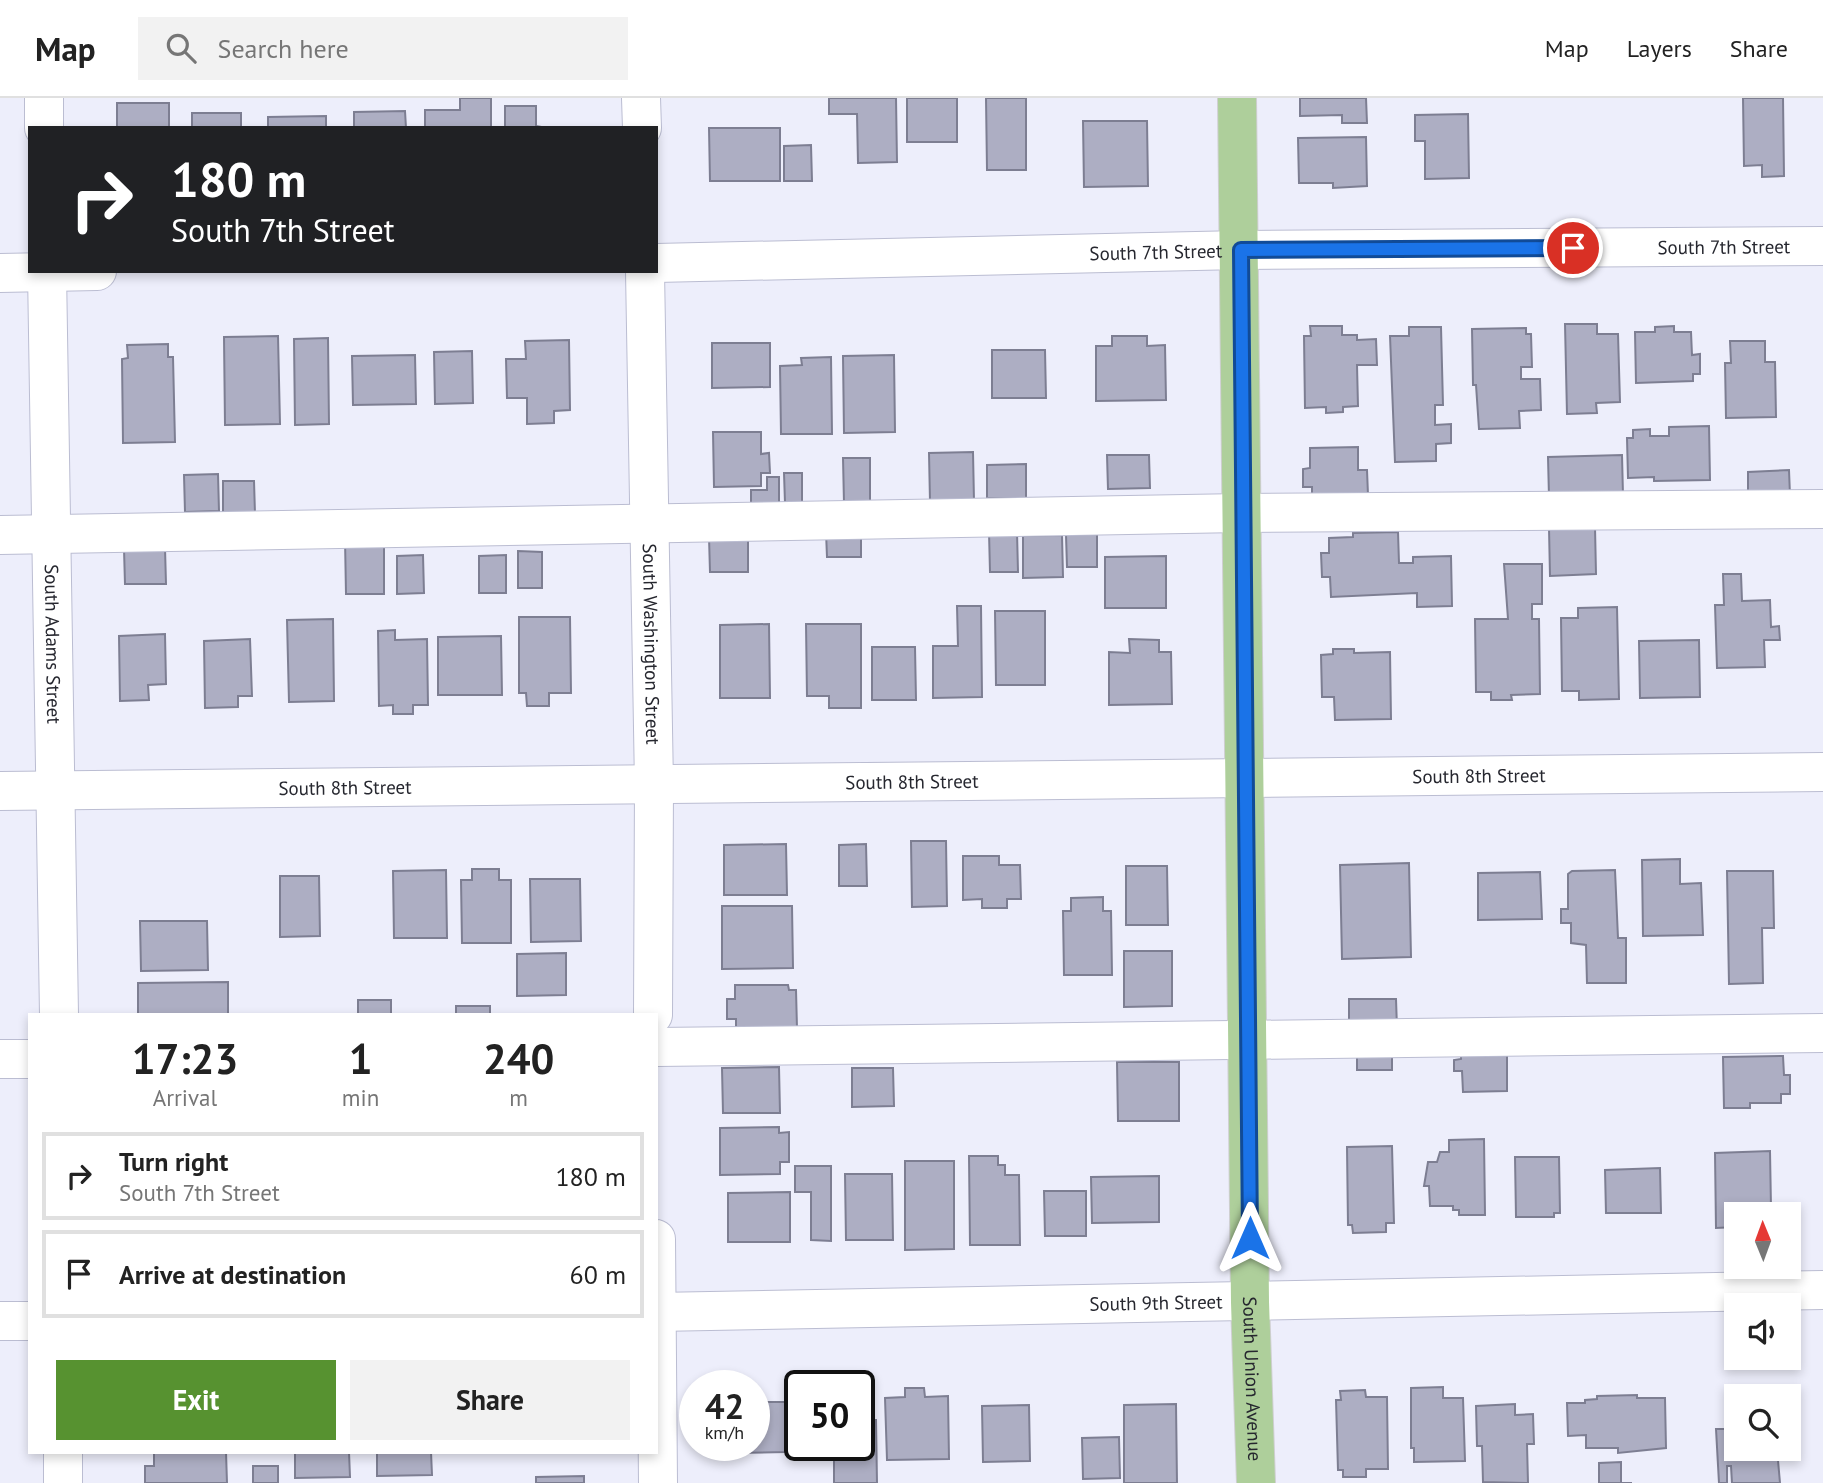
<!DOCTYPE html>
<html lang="en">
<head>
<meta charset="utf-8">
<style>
  :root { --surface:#fff; --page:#f2f2f2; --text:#222; --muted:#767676; --line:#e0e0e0; --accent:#579230 }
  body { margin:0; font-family:"PT Sans",sans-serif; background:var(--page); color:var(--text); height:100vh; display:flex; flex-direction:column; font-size:26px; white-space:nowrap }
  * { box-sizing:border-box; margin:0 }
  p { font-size:23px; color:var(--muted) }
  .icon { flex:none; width:38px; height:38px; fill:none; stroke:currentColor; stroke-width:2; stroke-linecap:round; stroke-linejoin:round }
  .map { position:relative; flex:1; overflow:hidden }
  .side { position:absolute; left:28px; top:915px; width:630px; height:441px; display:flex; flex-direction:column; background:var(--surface); border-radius:0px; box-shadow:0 4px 10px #0003 }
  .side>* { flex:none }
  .hud { position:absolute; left:28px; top:28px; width:630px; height:147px; border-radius:0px; box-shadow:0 4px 10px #0003; background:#202124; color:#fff; overflow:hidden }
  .needle { width:46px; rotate:359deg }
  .fabs { position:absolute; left:1724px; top:1104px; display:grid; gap:14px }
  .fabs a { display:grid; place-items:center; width:77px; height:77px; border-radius:0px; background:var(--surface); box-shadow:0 4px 10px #0003; font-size:35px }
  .speed { position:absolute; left:679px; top:1272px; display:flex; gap:14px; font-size:35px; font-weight:700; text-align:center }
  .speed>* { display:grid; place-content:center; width:91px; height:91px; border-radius:50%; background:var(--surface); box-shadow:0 4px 10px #0003; line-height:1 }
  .speed small { font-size:18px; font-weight:400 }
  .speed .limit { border:4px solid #111; border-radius:10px; background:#fff; color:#111 }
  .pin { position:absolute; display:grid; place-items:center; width:60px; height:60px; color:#fff; margin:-30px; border:4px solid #fff; border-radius:50%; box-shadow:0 2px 7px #0007 }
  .me { position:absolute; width:77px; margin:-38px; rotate:0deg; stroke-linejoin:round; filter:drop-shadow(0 0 5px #0008) }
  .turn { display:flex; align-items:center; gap:24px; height:147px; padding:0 28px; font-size:32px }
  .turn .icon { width:91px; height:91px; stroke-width:2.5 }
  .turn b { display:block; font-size:49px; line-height:60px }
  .eta { display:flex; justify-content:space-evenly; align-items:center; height:119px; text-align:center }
  .eta b { font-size:42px; font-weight:800; line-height:49px }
  .primary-button { display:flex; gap:14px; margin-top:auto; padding:14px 28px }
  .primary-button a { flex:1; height:80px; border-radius:0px; background:var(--accent); color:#fff; font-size:28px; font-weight:800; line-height:80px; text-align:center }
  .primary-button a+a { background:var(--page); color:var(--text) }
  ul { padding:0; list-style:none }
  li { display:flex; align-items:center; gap:21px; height:88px; margin:0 14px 10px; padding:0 14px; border:4px solid var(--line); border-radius:0px }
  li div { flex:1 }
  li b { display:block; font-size:26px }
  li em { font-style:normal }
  header { display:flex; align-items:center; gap:42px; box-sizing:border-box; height:98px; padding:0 35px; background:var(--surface); border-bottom:2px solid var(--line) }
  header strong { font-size:33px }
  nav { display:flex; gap:38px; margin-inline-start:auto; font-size:24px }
  .search { width:490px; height:63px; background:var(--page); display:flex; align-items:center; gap:18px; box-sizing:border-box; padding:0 24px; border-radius:0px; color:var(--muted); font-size:26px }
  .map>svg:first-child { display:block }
</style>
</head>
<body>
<header>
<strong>Map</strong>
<div class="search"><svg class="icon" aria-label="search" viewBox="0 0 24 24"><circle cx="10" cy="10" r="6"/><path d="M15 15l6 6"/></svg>Search here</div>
<nav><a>Map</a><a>Layers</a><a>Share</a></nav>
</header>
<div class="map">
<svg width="1823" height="1385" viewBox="0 0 1823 1385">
  <rect width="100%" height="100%" fill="#edeefb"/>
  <path fill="#adaec3" stroke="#7d7e92" stroke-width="2" d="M 460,0 L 491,0 L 491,30 L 425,30 L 425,12 L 460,12 Z
    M 829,0 L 896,0 L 897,64 L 858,65 L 857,16 L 829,16 Z
    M 907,0 L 957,0 L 957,44 L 907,44 Z
    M 986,0 L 1026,0 L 1026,72 L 987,72 Z
    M 1300,0 L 1366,0 L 1367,25 L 1342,25 L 1342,17 L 1300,18 Z
    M 1743,0 L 1783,0 L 1784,78 L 1762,79 L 1762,67 L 1744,68 Z
    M 117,5 L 169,5 L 169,30 L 117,30 Z
    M 505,8 L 536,8 L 536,28 L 547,30 L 505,30 Z
    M 405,13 L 406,30 L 354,30 L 354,14 Z
    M 192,15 L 241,15 L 241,30 L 192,30 Z
    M 1468,16 L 1469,80 L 1425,81 L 1425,43 L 1415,43 L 1415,17 Z
    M 326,18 L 326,30 L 268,30 L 268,19 Z
    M 1083,23 L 1147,23 L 1148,88 L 1084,89 Z
    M 709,30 L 780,30 L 780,83 L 710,83 Z
    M 1366,39 L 1367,88 L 1333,90 L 1333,85 L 1299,85 L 1298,40 Z
    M 811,47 L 812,83 L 784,83 L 784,48 Z
    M 1565,226 L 1597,226 L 1597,236 L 1618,236 L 1620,304 L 1596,305 L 1597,315 L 1567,316 Z
    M 1310,228 L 1342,228 L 1342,237 L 1357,237 L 1357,242 L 1376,241 L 1377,267 L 1357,267 L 1358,308 L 1343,309 L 1343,314 L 1326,315 L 1326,309 L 1305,310 L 1304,238 L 1311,238 Z
    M 1674,228 L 1674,234 L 1691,234 L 1692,257 L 1700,256 L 1700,276 L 1693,276 L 1693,283 L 1636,285 L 1635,234 L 1655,234 L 1655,229 Z
    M 1409,229 L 1441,229 L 1443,307 L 1435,307 L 1435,327 L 1451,326 L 1451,345 L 1436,346 L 1436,363 L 1395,364 L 1390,238 L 1409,238 Z
    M 1526,230 L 1526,236 L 1531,236 L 1532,269 L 1521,269 L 1521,281 L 1540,281 L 1541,312 L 1519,313 L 1520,330 L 1479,331 L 1476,287 L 1473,287 L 1472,231 Z
    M 278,238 L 280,326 L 225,327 L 224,239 Z
    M 1112,238 L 1147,238 L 1147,248 L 1165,247 L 1166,302 L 1096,303 L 1096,248 L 1112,248 Z
    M 328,240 L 329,326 L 295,327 L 294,241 Z
    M 569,242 L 570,312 L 554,313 L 554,325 L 527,326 L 527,300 L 507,300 L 506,261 L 526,261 L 525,243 Z
    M 1730,243 L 1765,243 L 1765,264 L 1775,264 L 1776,319 L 1726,320 L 1725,265 L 1731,265 Z
    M 712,245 L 770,245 L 770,289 L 712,290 Z
    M 168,246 L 168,259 L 173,259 L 175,344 L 123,345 L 122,261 L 128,260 L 127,247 Z
    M 992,252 L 1045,252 L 1046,300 L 992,300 Z
    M 472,253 L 473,305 L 435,306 L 434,254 Z
    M 415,257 L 416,306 L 353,307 L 352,258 Z
    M 894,257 L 895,334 L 844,335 L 843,258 Z
    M 831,259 L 832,336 L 781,336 L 780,268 L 802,267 L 801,260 Z
    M 1709,328 L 1710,382 L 1654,383 L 1654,379 L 1628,380 L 1627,340 L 1633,340 L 1633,332 L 1650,331 L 1650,338 L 1669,338 L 1669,329 Z
    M 713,334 L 761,334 L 761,356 L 769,355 L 770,375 L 761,375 L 761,388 L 714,389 Z
    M 1358,349 L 1358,372 L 1367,372 L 1368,397 L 1312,398 L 1312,389 L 1303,389 L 1303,371 L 1310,370 L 1310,350 Z
    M 973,354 L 974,403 L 930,403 L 929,355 Z
    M 1107,357 L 1149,357 L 1150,390 L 1108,391 Z
    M 1622,357 L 1623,397 L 1549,399 L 1548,359 Z
    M 843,360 L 870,360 L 870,406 L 844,405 Z
    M 1026,366 L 1026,400 L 987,400 L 987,367 Z
    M 1789,372 L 1790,397 L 1748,397 L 1748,374 Z
    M 784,375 L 802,375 L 802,404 L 785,405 Z
    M 218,376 L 219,413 L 185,414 L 184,377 Z
    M 767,379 L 779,379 L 779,411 L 751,411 L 751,392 L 767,392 Z
    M 223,383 L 254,383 L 255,416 L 223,416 Z
    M 1595,429 L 1596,476 L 1550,478 L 1549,430 Z
    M 826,434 L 861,434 L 861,459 L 827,459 Z
    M 989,434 L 1017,434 L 1018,474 L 990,474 Z
    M 1398,434 L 1399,465 L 1413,465 L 1413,459 L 1451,458 L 1452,508 L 1417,509 L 1417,495 L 1331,499 L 1330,479 L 1322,479 L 1321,455 L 1329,455 L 1329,440 L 1353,439 L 1353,435 Z
    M 1097,436 L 1097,469 L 1067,469 L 1066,437 Z
    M 1062,437 L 1063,479 L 1023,480 L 1023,438 Z
    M 709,439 L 748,439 L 748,474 L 710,474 Z
    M 345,441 L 384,441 L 384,496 L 346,496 Z
    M 165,450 L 166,486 L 125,486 L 124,451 Z
    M 518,453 L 542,454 L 542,490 L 518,490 Z
    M 423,457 L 424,495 L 397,496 L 397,458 Z
    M 506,457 L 506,495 L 479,495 L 479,458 Z
    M 1166,458 L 1166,510 L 1105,510 L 1105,459 Z
    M 1504,466 L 1542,466 L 1542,506 L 1532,506 L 1532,521 L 1539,521 L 1540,596 L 1511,597 L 1512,602 L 1491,602 L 1491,594 L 1476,594 L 1475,521 L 1508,521 Z
    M 1723,476 L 1741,476 L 1742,503 L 1770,502 L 1771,529 L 1779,528 L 1780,542 L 1764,542 L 1765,569 L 1717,570 L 1715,507 L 1724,507 Z
    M 957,508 L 981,508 L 982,599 L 933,600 L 933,548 L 958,548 Z
    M 1617,509 L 1619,601 L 1579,602 L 1579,593 L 1562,593 L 1561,520 L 1578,520 L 1578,510 Z
    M 995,513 L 1045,513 L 1045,587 L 996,587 Z
    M 519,519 L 570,519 L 571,595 L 549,595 L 549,608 L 527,608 L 526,595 L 519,595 Z
    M 333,521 L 334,603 L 289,604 L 287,522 Z
    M 769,526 L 770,600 L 720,600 L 720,527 Z
    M 806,526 L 861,526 L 861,610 L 829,610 L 829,598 L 807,598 Z
    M 395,532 L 395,542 L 427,541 L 428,607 L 413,607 L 413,616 L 393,616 L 393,607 L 379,608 L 378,533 Z
    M 165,536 L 166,586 L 148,587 L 149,602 L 120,603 L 119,538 Z
    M 501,538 L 502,597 L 438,597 L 438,539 Z
    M 250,541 L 252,598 L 238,598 L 238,609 L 205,610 L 204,543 Z
    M 1129,541 L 1159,542 L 1159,554 L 1171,554 L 1172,606 L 1109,607 L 1109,554 L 1130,555 Z
    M 1699,542 L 1700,599 L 1640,600 L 1639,543 Z
    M 872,549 L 915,549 L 916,602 L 872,602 Z
    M 1333,551 L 1354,551 L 1354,555 L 1390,554 L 1391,621 L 1335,622 L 1334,599 L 1322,599 L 1321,557 L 1333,556 Z
    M 911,743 L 946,743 L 947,808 L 912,809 Z
    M 786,746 L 787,797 L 724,797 L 724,747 Z
    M 866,746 L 867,788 L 839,788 L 839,747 Z
    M 963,758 L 999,758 L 999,767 L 1020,767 L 1021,801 L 1007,801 L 1007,810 L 982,810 L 982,801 L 963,802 Z
    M 1680,761 L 1680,786 L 1701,785 L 1703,837 L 1643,838 L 1642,762 Z
    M 1409,765 L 1411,859 L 1342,861 L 1340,767 Z
    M 1126,768 L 1167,768 L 1168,827 L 1126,827 Z
    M 472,771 L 499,771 L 499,782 L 511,782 L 511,845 L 462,845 L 461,782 L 472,782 Z
    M 446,772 L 447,840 L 394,840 L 393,773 Z
    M 1615,772 L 1618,840 L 1626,840 L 1626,885 L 1587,885 L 1586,847 L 1571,845 L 1571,825 L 1561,825 L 1561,811 L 1568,811 L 1568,776 L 1572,773 Z
    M 1727,773 L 1773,773 L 1774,830 L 1762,830 L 1763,885 L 1729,886 Z
    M 1540,774 L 1542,821 L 1478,822 L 1478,775 Z
    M 280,778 L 319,778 L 320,838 L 280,839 Z
    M 530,781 L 580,781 L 581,843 L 531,844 Z
    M 1103,799 L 1103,813 L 1111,813 L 1112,877 L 1064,877 L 1063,813 L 1071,813 L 1071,800 Z
    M 722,808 L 792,808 L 793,870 L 722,871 Z
    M 140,823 L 207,823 L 208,872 L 141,873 Z
    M 1124,853 L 1172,853 L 1172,908 L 1124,909 Z
    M 566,855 L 566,897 L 517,898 L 517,856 Z
    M 228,884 L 228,917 L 138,917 L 138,885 Z
    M 735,887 L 788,887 L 789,892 L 796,892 L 797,930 L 736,936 L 736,921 L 727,921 L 727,901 L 735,901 Z
    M 1349,901 L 1396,901 L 1397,930 L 1349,931 Z
    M 358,902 L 391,902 L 391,917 L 358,917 Z
    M 456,908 L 490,908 L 490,917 L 456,917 Z
    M 1392,952 L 1392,972 L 1357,972 L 1357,953 Z
    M 1507,957 L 1507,993 L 1463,994 L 1462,973 L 1454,973 L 1454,962 L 1461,961 L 1461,958 Z
    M 1783,958 L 1784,977 L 1790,977 L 1790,996 L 1781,996 L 1781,1005 L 1750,1005 L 1750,1010 L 1724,1010 L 1723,959 Z
    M 1117,964 L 1179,964 L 1179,1023 L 1118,1023 Z
    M 779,969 L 780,1015 L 723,1015 L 722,970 Z
    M 852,970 L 893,970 L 894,1008 L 852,1009 Z
    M 779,1029 L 779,1035 L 789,1034 L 789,1064 L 780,1064 L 780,1076 L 720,1077 L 720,1030 Z
    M 1484,1041 L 1485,1117 L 1459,1117 L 1459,1112 L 1453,1112 L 1453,1108 L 1430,1108 L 1429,1088 L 1424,1088 L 1428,1064 L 1437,1064 L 1440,1054 L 1449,1054 L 1449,1042 Z
    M 1392,1048 L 1394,1125 L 1386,1125 L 1386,1134 L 1353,1135 L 1352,1127 L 1348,1127 L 1347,1049 Z
    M 1770,1053 L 1771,1110 L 1758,1110 L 1758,1116 L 1736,1116 L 1736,1129 L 1716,1130 L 1715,1055 Z
    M 969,1058 L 998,1058 L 998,1067 L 1005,1067 L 1005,1077 L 1019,1077 L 1020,1147 L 970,1147 Z
    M 1515,1059 L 1559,1059 L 1560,1115 L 1554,1115 L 1554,1119 L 1516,1119 Z
    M 905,1063 L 954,1063 L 954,1151 L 905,1152 Z
    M 795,1068 L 831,1068 L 831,1143 L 811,1142 L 811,1094 L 795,1094 Z
    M 1660,1070 L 1661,1115 L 1606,1115 L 1605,1072 Z
    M 845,1076 L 892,1076 L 893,1142 L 846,1142 Z
    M 1159,1078 L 1159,1124 L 1092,1125 L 1091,1079 Z
    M 1044,1093 L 1086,1093 L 1086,1138 L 1045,1138 Z
    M 790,1094 L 790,1144 L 728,1144 L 728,1095 Z
    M 1443,1289 L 1443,1300 L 1463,1300 L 1465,1363 L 1414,1364 L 1414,1350 L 1411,1350 L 1411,1290 Z
    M 905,1290 L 924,1290 L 925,1299 L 948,1298 L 949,1361 L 887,1362 L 885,1300 L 905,1299 Z
    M 1365,1292 L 1366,1299 L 1387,1299 L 1388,1371 L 1366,1371 L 1366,1379 L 1343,1379 L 1343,1372 L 1338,1372 L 1336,1302 L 1341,1302 L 1340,1293 Z
    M 1637,1297 L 1637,1300 L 1665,1300 L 1666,1350 L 1618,1355 L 1618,1350 L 1586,1350 L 1586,1337 L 1568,1338 L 1567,1305 L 1585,1305 L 1585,1302 L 1597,1301 L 1597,1298 Z
    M 1730,1300 L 1736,1300 L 1736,1351 L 1777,1351 L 1780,1385 L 1732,1385 L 1731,1368 L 1727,1368 L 1727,1385 L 1719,1385 L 1716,1331 L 1731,1331 Z
    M 859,1302 L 868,1302 L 869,1322 L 876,1322 L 877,1385 L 834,1385 L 834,1348 L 859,1348 Z
    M 754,1304 L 785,1304 L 786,1354 L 734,1355 L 734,1348 L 754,1348 Z
    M 1176,1306 L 1177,1385 L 1124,1385 L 1124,1307 Z
    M 1515,1306 L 1515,1317 L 1533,1316 L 1534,1346 L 1527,1346 L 1528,1385 L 1483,1384 L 1482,1348 L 1477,1348 L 1476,1308 Z
    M 1029,1307 L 1030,1363 L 983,1364 L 982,1308 Z
    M 1119,1339 L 1120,1380 L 1083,1381 L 1082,1340 Z
    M 154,1354 L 226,1354 L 227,1385 L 145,1385 L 145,1368 L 154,1368 Z
    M 295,1354 L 349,1354 L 350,1379 L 295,1380 Z
    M 377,1354 L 431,1354 L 432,1377 L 377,1378 Z
    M 1621,1364 L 1621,1385 L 1632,1385 L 1599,1385 L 1599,1365 Z
    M 253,1368 L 278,1368 L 278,1385 L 253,1385 Z
    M 584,1378 L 584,1385 L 536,1385 L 536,1379 Z"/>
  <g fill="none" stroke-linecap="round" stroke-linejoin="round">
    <g stroke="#bbbdd2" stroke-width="40">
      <g id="minor">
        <path d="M 44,0 L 44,30"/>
        <path d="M 641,0 L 642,30"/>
        <path id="s1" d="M 656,165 L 1241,152 L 1823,148"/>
        <path id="s2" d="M 47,173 L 59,917"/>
        <path id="s3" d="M 645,173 L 654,687 L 653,917"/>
        <path d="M 0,175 L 97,173"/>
        <path d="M 0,437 L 1241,415 L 1823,411"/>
        <path id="s4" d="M 0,693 L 1823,674"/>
        <path d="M 656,949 L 1823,935"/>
        <path d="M 0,961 L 30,961"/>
        <path d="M 656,1141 L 658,1385"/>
        <path id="s5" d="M 656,1214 L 1823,1192"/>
        <path d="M 0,1223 L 30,1223"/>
        <path d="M 63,1354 L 63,1385"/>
      </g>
    </g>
    <g stroke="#cfcfd1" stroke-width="40">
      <g id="major">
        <path id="s6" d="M 1237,0 L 1250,1204 L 1256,1385"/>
      </g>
    </g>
    <use href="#minor" stroke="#fff" stroke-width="38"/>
    <use href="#major" stroke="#aecf9b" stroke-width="38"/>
  </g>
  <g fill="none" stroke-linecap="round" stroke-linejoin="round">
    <g stroke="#114b97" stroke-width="18">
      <path id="route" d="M 1250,1140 L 1241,152 L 1573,150"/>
    </g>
    <use href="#route" stroke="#1a73e8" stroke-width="12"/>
  </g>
  <g text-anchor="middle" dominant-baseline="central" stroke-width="5" stroke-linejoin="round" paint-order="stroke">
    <g font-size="19" fill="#26272f" stroke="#fff">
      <text stroke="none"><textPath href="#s1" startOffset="1068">South 7th Street</textPath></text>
      <text stroke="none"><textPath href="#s1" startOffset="500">South 7th Street</textPath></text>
      <text stroke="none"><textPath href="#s2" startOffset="373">South Adams Street</textPath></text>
      <text stroke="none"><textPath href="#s3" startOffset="373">South Washington Street</textPath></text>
      <text stroke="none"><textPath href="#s4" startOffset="1479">South 8th Street</textPath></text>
      <text stroke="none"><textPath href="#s4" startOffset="912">South 8th Street</textPath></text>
      <text stroke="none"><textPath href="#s4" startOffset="345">South 8th Street</textPath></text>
      <text stroke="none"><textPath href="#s5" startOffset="500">South 9th Street</textPath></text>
      <text stroke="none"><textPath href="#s6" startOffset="1281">South Union Avenue</textPath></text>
    </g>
  </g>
</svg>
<div class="fabs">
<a><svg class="needle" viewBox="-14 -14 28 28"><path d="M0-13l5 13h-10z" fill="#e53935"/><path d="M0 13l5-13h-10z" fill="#767676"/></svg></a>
<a><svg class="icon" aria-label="sound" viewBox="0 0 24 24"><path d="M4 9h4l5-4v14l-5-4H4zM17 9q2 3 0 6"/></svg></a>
<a><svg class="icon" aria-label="search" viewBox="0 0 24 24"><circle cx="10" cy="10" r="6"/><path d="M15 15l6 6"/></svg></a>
</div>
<div class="speed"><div>42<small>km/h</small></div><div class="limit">50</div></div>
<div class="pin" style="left:1573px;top:150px;background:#d93025"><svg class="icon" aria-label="arrive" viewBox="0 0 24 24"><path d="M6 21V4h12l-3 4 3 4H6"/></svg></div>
<svg class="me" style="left:1250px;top:1140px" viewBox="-20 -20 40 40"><path d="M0-17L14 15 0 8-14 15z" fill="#1a73e8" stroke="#fff" stroke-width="4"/></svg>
<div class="hud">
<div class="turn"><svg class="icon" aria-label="right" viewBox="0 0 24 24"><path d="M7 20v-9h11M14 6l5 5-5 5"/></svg><div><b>180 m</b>South 7th Street</div></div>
</div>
<section class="side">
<div class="eta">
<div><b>17:23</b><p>Arrival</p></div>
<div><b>1</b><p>min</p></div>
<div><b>240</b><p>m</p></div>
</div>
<ul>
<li><svg class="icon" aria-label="right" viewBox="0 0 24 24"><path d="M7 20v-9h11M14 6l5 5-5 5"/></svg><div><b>Turn right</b><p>South 7th Street</p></div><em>180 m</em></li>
<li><svg class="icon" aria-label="arrive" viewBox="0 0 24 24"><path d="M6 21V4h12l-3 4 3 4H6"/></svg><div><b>Arrive at destination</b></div><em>60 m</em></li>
</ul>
<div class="primary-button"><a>Exit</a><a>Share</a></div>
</section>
</div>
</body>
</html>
